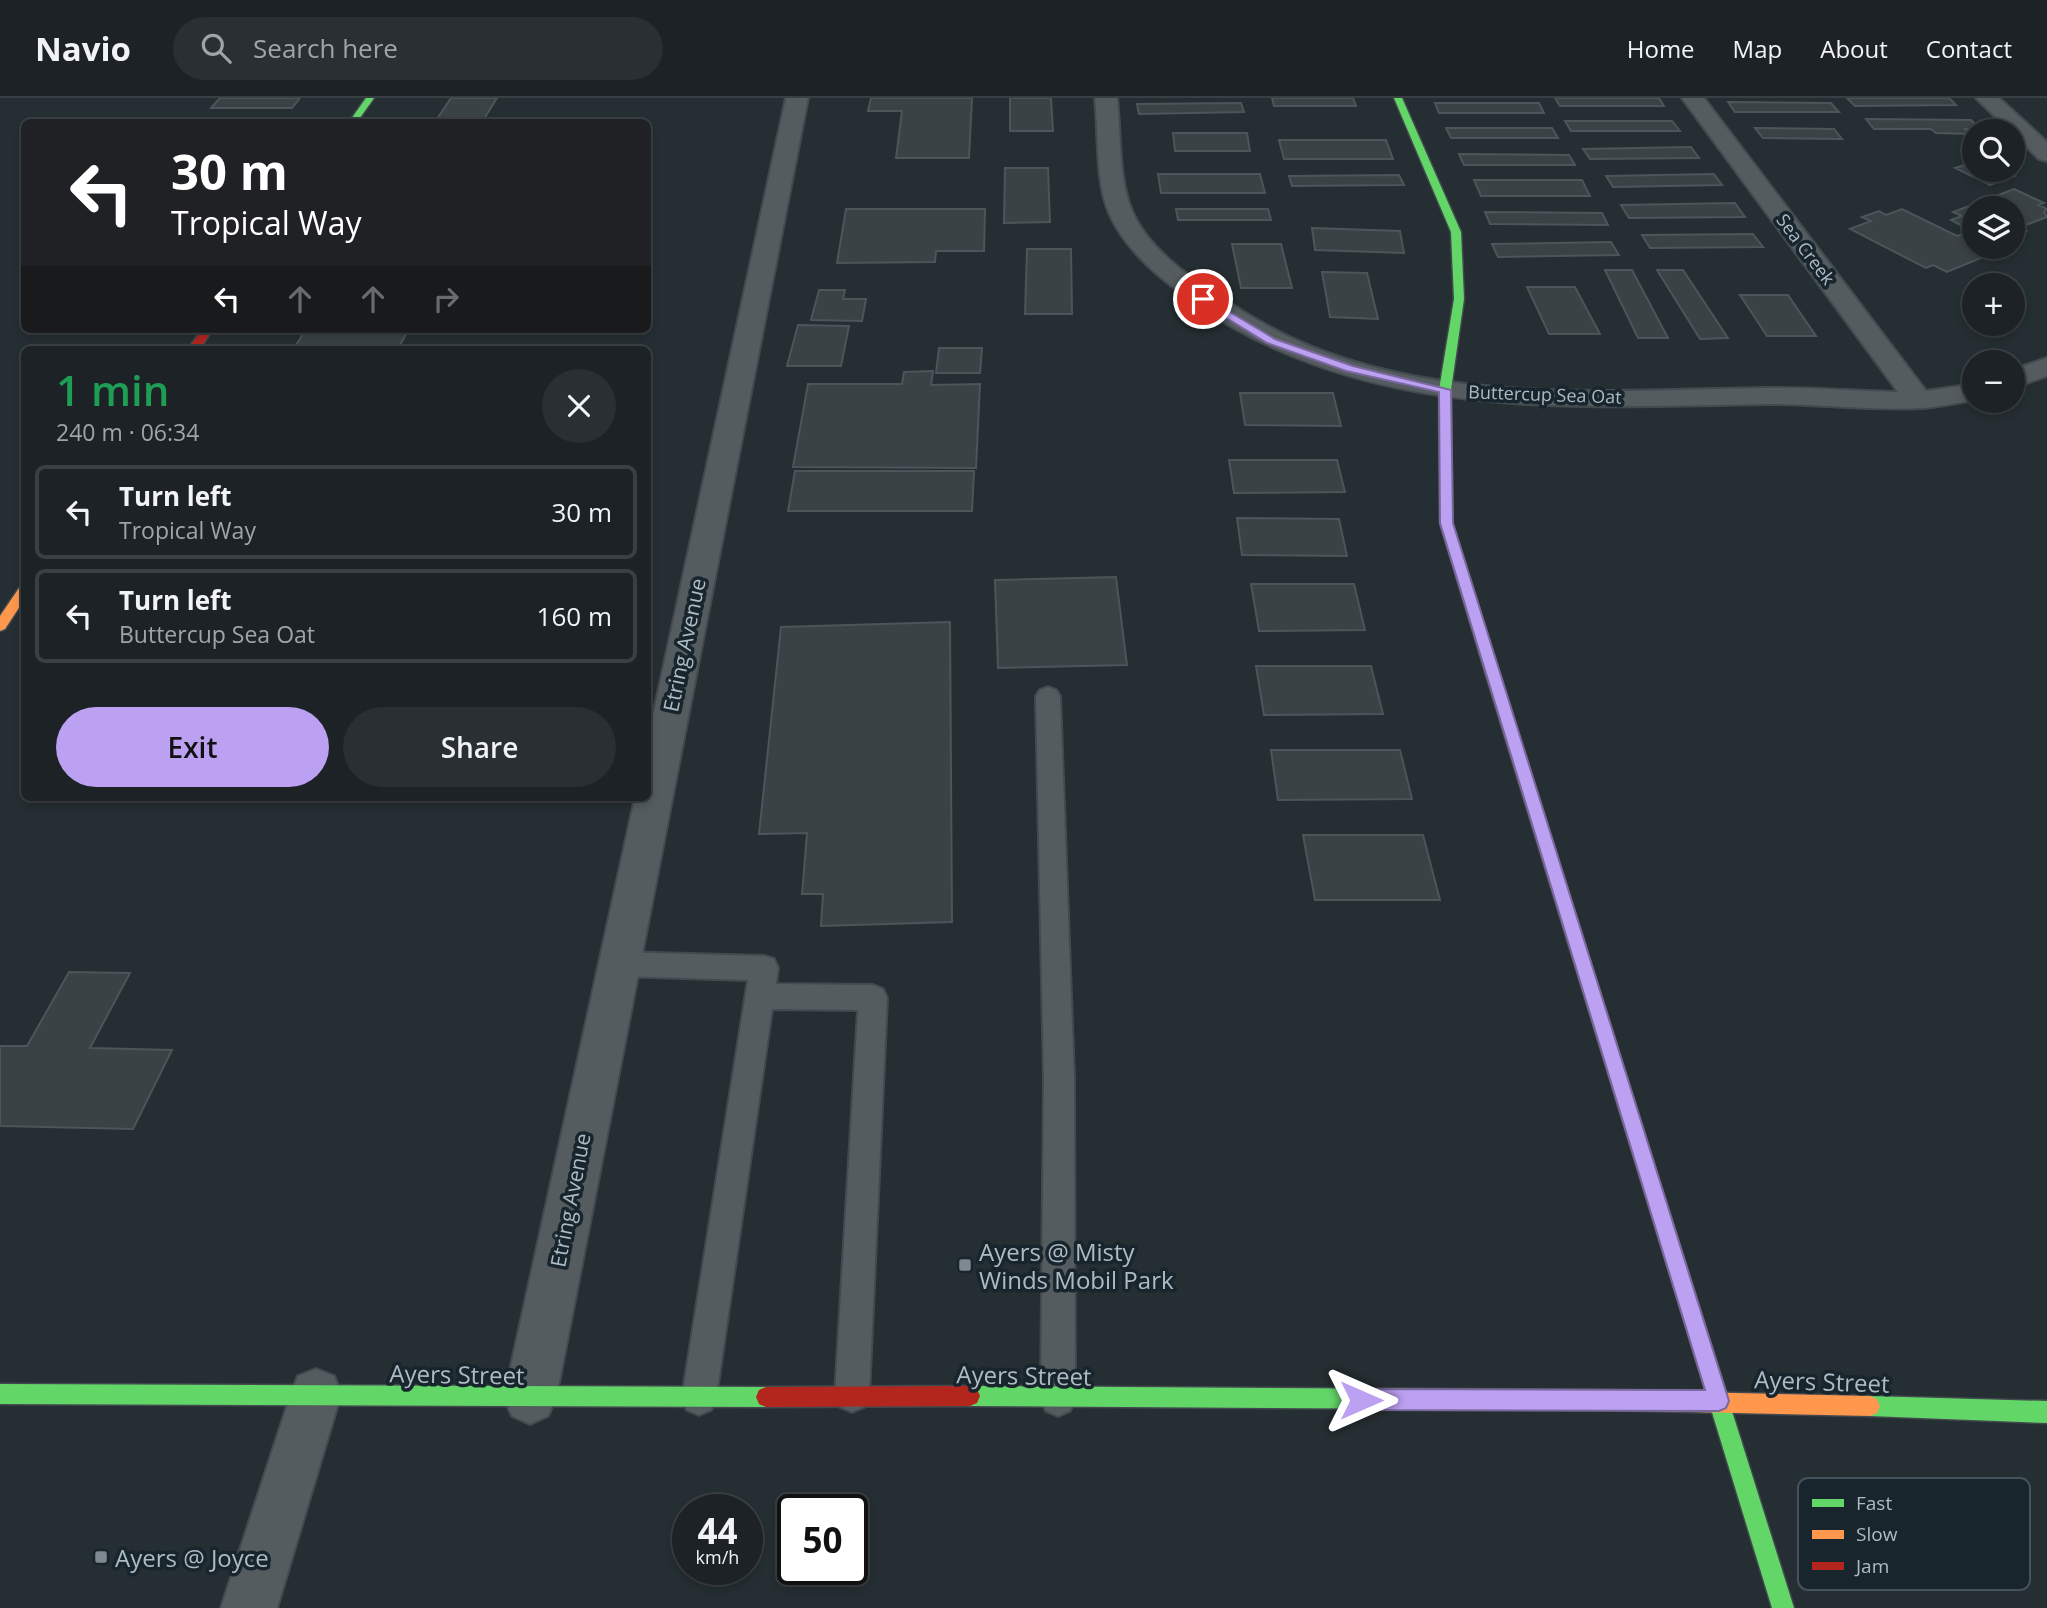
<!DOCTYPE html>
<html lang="en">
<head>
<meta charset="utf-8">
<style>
  :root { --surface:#1c2226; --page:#292f32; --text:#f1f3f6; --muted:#a0a4a7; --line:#3a3f43; --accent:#bca0f2 }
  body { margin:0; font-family:"Open Sans",sans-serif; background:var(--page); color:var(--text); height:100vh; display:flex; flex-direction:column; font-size:26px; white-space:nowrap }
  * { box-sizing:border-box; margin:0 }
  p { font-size:23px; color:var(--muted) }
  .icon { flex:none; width:38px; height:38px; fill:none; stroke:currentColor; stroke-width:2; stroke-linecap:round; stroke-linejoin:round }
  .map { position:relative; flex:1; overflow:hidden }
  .drawer { position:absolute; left:21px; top:248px; width:630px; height:455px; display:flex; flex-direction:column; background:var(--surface); border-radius:10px; box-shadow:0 4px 10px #0003,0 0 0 2px var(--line) }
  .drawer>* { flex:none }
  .guide { position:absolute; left:21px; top:21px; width:630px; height:214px; border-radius:10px; box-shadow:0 4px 10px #0003,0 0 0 2px var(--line); background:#202124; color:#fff; overflow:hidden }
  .buttons { position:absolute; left:1962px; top:21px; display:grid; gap:14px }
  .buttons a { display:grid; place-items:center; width:63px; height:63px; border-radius:50%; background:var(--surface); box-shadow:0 4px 10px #0003,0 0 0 2px var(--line); font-size:35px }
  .speed { position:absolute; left:672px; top:1396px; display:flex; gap:14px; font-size:35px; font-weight:700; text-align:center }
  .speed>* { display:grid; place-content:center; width:91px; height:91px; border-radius:50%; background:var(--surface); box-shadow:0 4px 10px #0003,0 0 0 2px var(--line); line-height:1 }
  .speed small { font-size:18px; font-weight:400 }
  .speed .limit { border:4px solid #111; border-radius:10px; background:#fff; color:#111 }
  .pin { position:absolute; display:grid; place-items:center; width:60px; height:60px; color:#fff; margin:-30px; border:4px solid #fff; border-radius:50%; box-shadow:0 2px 7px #0007 }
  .me { position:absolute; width:77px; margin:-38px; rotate:90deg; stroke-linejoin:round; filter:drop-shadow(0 0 5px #0008) }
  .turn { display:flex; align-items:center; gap:24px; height:147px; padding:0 35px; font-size:32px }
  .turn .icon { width:91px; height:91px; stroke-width:2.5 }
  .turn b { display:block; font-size:49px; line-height:60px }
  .lanes { display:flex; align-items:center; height:66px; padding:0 35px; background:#0003; justify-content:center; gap:35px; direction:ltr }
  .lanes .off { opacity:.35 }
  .round { display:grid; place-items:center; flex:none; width:74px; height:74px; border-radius:37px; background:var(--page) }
  .head { display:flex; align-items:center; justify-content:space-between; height:119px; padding:0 35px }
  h1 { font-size:42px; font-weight:600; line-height:52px; color:#1e9e55 }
  .action { display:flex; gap:14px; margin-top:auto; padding:14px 35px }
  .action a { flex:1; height:80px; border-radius:42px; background:var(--accent); color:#111; font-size:28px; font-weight:600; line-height:80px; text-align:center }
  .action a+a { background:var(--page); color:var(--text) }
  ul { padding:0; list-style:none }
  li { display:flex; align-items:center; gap:21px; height:94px; margin:0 14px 10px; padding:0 21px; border:4px solid var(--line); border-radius:10px }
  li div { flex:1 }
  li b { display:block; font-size:26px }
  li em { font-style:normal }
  header { display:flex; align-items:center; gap:42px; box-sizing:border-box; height:98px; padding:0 35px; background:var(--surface); border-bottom:2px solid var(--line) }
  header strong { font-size:33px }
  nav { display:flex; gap:38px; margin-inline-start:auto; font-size:24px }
  .search { width:490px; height:63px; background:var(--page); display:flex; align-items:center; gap:18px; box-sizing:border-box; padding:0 24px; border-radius:38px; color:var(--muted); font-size:26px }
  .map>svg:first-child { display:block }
</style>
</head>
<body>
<header>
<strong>Navio</strong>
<div class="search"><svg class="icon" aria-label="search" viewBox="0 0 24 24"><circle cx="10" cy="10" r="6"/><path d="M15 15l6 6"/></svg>Search here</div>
<nav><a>Home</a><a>Map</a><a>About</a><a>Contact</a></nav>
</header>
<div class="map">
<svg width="2047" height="1510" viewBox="0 0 2047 1510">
  <rect width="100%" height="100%" fill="#252e32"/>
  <path fill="#3a4246" stroke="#4c555a" stroke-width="2" d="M 220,0 L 300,0 L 292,10 L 211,10 Z
    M 451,0 L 497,0 L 482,24 L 435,24 Z
    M 871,0 L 972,0 L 969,60 L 896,60 L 902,13 L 868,13 Z
    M 1010,0 L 1051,0 L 1053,33 L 1010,33 Z
    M 1272,0 L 1353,0 L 1356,8 L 1274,8 Z
    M 1555,0 L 1659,0 L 1664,8 L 1560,8 Z
    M 1847,0 L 1949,0 L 1956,7 L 1855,8 Z
    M 1728,4 L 1831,5 L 1839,14 L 1735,14 Z
    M 1241,5 L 1244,14 L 1139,16 L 1137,6 Z
    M 1435,5 L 1539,5 L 1544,15 L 1439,15 Z
    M 1866,21 L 1971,22 L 1981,32 L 1965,31 L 1969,36 L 1936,35 L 1931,31 L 1874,31 Z
    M 1565,23 L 1672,23 L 1680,33 L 1571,33 Z
    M 1446,30 L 1552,30 L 1558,40 L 1451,40 Z
    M 1755,30 L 1834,31 L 1842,41 L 1763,40 Z
    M 1173,35 L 1247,35 L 1250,53 L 1175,53 Z
    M 1279,42 L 1386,42 L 1393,61 L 1284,61 Z
    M 1691,49 L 1699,60 L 1590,61 L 1583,51 Z
    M 1459,56 L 1569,57 L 1575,67 L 1464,67 Z
    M 1974,64 L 1974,72 L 2001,72 L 2015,78 L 1990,87 L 1955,70 Z
    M 1005,70 L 1048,70 L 1050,124 L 1004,125 Z
    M 1158,76 L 1260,76 L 1265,95 L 1161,95 Z
    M 1714,76 L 1722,87 L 1613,89 L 1606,78 Z
    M 1399,77 L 1404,87 L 1292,88 L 1289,78 Z
    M 1474,82 L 1582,82 L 1590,98 L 1481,98 Z
    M 2014,91 L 2044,105 L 2039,107 L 2047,111 L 2044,114 L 2047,119 L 2018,130 L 2026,133 L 2012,139 L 2012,110 L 1974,110 L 1972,145 L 1974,149 L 1993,155 L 1947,174 L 1933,167 L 1926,170 L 1850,131 L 1871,123 L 1862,119 L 1879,113 L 1886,117 L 1902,111 L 1957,138 L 1972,133 L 1951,122 L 1962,118 L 1953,114 Z
    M 1735,105 L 1745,119 L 1629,120 L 1621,107 Z
    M 846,111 L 985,111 L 984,153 L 936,153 L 935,164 L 837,165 Z
    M 1176,111 L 1268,111 L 1271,122 L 1178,122 Z
    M 1485,114 L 1602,115 L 1608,127 L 1490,126 Z
    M 1312,130 L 1400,133 L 1404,155 L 1315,152 Z
    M 1753,136 L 1763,149 L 1650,150 L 1642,137 Z
    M 1611,144 L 1619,157 L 1498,159 L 1492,146 Z
    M 1232,146 L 1281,146 L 1292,190 L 1241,190 Z
    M 1027,151 L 1071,151 L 1072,216 L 1025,216 Z
    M 1605,172 L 1632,172 L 1668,240 L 1638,240 Z
    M 1657,172 L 1683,172 L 1728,240 L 1700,241 Z
    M 1322,174 L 1367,175 L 1378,221 L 1330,219 Z
    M 1527,189 L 1575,189 L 1600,236 L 1549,236 Z
    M 819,192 L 845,192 L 843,201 L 866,201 L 862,223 L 811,222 Z
    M 1740,197 L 1788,197 L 1816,238 L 1767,238 Z
    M 798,227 L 849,228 L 841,268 L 787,268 Z
    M 306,231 L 409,231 L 397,252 L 293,252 Z
    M 939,250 L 982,250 L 980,275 L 936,275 Z
    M 933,273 L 931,287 L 980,286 L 976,370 L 793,369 L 808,286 L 902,286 L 904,274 Z
    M 1240,295 L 1333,295 L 1341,328 L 1245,327 Z
    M 1229,362 L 1337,362 L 1345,394 L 1234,395 Z
    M 795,373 L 974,373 L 972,413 L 788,413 Z
    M 1237,420 L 1339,421 L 1347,458 L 1242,457 Z
    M 1116,479 L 1127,567 L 998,570 L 995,482 Z
    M 1251,486 L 1354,486 L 1365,532 L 1259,533 Z
    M 950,524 L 952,824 L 821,828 L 823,796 L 802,796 L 807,735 L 759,736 L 781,529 Z
    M 1256,568 L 1371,568 L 1383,616 L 1264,617 Z
    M 1271,652 L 1400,652 L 1412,701 L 1278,702 Z
    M 1303,737 L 1423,737 L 1440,802 L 1315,802 Z
    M 69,874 L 130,875 L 90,950 L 172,952 L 133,1031 L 0,1028 L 0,948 L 27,948 Z"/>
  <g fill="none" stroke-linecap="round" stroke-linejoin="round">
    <g stroke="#424a4f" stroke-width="4">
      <path id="lane" d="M 1048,589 L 1056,592 L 1060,598 L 1074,981 L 1075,1301 L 1070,1313 L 1058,1318 L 1046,1313 L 1041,1301 L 1044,981 L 1036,598 L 1040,592 Z
        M 617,854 L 764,858 L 774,861 L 778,870 L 776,886 L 873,887 L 883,891 L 887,900 L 869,1297 L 864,1309 L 852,1314 L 840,1309 L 835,1297 L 858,912 L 772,911 L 716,1300 L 711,1312 L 699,1317 L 687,1312 L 682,1300 L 748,882 L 617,878 L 607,875 L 603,866 L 607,857 Z"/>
    </g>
    <g stroke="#424a4f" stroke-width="4">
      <path id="street" d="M 786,0 L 808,0 L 556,1300 L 548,1318 L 530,1326 L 512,1318 L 504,1300 L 635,700 L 648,700 L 648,641 Z
        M 1095,0 L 1117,0 C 1121,36 1118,82 1133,115 C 1149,150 1185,176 1216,196 C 1251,220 1288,241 1328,255 C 1465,305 1622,292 1765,290 C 1809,289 1853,293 1898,294 L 1682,0 L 1704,0 L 1926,293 L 1974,286 L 1974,302 C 1957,305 1939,309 1922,310 C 1871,313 1819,306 1768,306 C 1572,309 1371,324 1200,209 C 1166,185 1126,155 1109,115 C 1095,82 1099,36 1095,0 Z
        M 1976,0 L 1999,0 L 2047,44 L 2047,63 L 2039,61 Z
        M 2047,260 L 2047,278 L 2012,290 L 2012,272 Z
        M 316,1271 L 334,1278 L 341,1296 L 277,1510 L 221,1510 L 291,1296 L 298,1278 Z"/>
    </g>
    <g stroke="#424a4f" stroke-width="3">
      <path id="fast" d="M 366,0 L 374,0 L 357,24 L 349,24 Z
        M 1394,0 L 1402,0 L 1461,134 L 1464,201 L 1451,292 L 1452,425 L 1499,574 L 1492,579 L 1485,574 L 1440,425 L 1439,292 L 1454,201 L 1451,134 Z
        M 1566,805 L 1572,807 L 1574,812 L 1794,1510 L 1772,1510 L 1558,812 L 1560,807 Z
        M 0,1286 L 766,1289 L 773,1292 L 776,1299 L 773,1306 L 766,1309 L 0,1306 Z
        M 970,1288 L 1603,1292 L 1610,1295 L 1613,1302 L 1610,1309 L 1603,1312 L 970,1308 L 963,1305 L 960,1298 L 963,1291 Z
        M 1870,1298 L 2047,1303 L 2047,1325 L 1870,1318 L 1863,1315 L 1860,1308 L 1863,1301 Z"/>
    </g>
    <g stroke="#424a4f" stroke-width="3">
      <path id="slow" d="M 24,488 L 24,502 L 5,531 L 0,533 L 0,518 L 19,490 Z
        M 1492,569 L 1499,574 L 1574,812 L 1572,817 L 1566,819 L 1560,817 L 1558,812 L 1485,574 Z
        M 1603,1292 L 1870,1298 L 1877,1301 L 1880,1308 L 1877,1315 L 1870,1318 L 1603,1312 L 1596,1309 L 1593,1302 L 1596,1295 Z"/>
    </g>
    <g stroke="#424a4f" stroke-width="3">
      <path id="jam" d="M 203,231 L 213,231 L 199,252 L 187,252 Z
        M 970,1288 L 977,1291 L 980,1298 L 977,1305 L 970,1308 L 766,1309 L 759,1306 L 756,1299 L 759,1292 L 766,1289 Z"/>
    </g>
    <use href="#lane" fill="#545c60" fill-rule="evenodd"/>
    <use href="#street" fill="#545c60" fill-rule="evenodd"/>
    <use href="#fast" fill="#63d668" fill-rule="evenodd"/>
    <use href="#slow" fill="#ff974d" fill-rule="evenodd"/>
    <use href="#jam" fill="#b3261e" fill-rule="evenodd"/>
  </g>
  <path fill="#bca0f2" stroke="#7a689d" stroke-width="2" d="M 1203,198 L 1275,241 L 1353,268 L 1451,292 L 1453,425 L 1729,1303 L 1726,1310 L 1719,1313 L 1361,1312 L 1353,1309 L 1350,1302 L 1353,1294 L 1361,1291 L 1705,1292 L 1440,425 L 1439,294 L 1346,273 L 1267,245 L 1199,203 L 1198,201 Z"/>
  <g fill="#7d8a92" stroke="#18252d" stroke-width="2.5">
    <rect x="958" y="1160" width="14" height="14" rx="3.5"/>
    <rect x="94" y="1452" width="14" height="14" rx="3.5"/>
  </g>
  <g text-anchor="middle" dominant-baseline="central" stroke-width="7" stroke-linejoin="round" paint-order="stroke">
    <g font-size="18" fill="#adbbc5" stroke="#18252d">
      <text transform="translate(1806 151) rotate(53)">Sea Creek</text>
      <text transform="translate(1545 296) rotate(2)">Buttercup Sea Oat</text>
    </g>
    <g font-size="21" fill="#adbbc5" stroke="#18252d">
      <text transform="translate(684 547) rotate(-78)">Etring Avenue</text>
      <text transform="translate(570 1102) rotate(-79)">Etring Avenue</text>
    </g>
    <g font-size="24" fill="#adbbc5" stroke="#18252d" text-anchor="start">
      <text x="979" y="1153">Ayers @ Misty<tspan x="979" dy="28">Winds Mobil Park</tspan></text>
      <text x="115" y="1459">Ayers @ Joyce</text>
    </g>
    <g font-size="24" fill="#adbbc5" stroke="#18252d">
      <text transform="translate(457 1276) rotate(1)">Ayers Street</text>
      <text transform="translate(1024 1277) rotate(1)">Ayers Street</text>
      <text transform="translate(1822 1283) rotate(2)">Ayers Street</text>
    </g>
  </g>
  <rect x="1798" y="1380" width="232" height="112" rx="10" fill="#18252d" stroke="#45525b" stroke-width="2"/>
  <rect x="1812" y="1401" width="32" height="8" fill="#63d668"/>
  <rect x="1812" y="1432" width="32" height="9" fill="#ff974d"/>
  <rect x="1812" y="1464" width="32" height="8" fill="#b3261e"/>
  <g font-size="19" fill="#adbbc5">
    <text x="1856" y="1412">Fast</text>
    <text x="1856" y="1443">Slow</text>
    <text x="1856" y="1475">Jam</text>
  </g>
</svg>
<div class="buttons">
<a><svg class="icon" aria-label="search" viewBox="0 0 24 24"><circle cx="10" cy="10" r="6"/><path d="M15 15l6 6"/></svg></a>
<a><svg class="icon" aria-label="layers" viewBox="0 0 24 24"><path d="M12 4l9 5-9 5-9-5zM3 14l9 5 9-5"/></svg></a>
<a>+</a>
<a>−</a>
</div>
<div class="speed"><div>44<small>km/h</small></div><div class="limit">50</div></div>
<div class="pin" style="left:1203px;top:201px;background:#d93025"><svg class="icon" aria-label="arrive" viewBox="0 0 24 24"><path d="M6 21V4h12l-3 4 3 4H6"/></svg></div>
<svg class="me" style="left:1361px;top:1302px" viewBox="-20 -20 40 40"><path d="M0-17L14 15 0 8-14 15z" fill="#bca0f2" stroke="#fff" stroke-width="4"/></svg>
<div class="guide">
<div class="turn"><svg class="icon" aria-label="left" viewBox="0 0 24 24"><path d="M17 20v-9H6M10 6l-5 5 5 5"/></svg><div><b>30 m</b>Tropical Way</div></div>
<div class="lanes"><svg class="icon" aria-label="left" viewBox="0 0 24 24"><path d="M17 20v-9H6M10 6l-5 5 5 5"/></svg><svg class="icon off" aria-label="ahead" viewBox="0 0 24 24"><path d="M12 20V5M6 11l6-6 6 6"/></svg><svg class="icon off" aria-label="ahead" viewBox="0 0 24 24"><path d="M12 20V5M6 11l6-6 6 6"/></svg><svg class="icon off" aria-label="right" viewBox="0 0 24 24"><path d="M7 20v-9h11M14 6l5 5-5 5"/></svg></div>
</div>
<section class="drawer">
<div class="head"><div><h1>1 min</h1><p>240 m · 06:34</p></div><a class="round"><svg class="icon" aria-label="close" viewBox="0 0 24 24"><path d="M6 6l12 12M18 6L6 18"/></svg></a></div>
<ul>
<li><svg class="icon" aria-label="left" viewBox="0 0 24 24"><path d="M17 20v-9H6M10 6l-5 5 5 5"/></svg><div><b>Turn left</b><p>Tropical Way</p></div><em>30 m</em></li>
<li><svg class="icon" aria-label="left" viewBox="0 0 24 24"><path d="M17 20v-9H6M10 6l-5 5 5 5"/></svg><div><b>Turn left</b><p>Buttercup Sea Oat</p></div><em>160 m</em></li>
</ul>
<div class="action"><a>Exit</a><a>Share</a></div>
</section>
</div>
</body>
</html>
